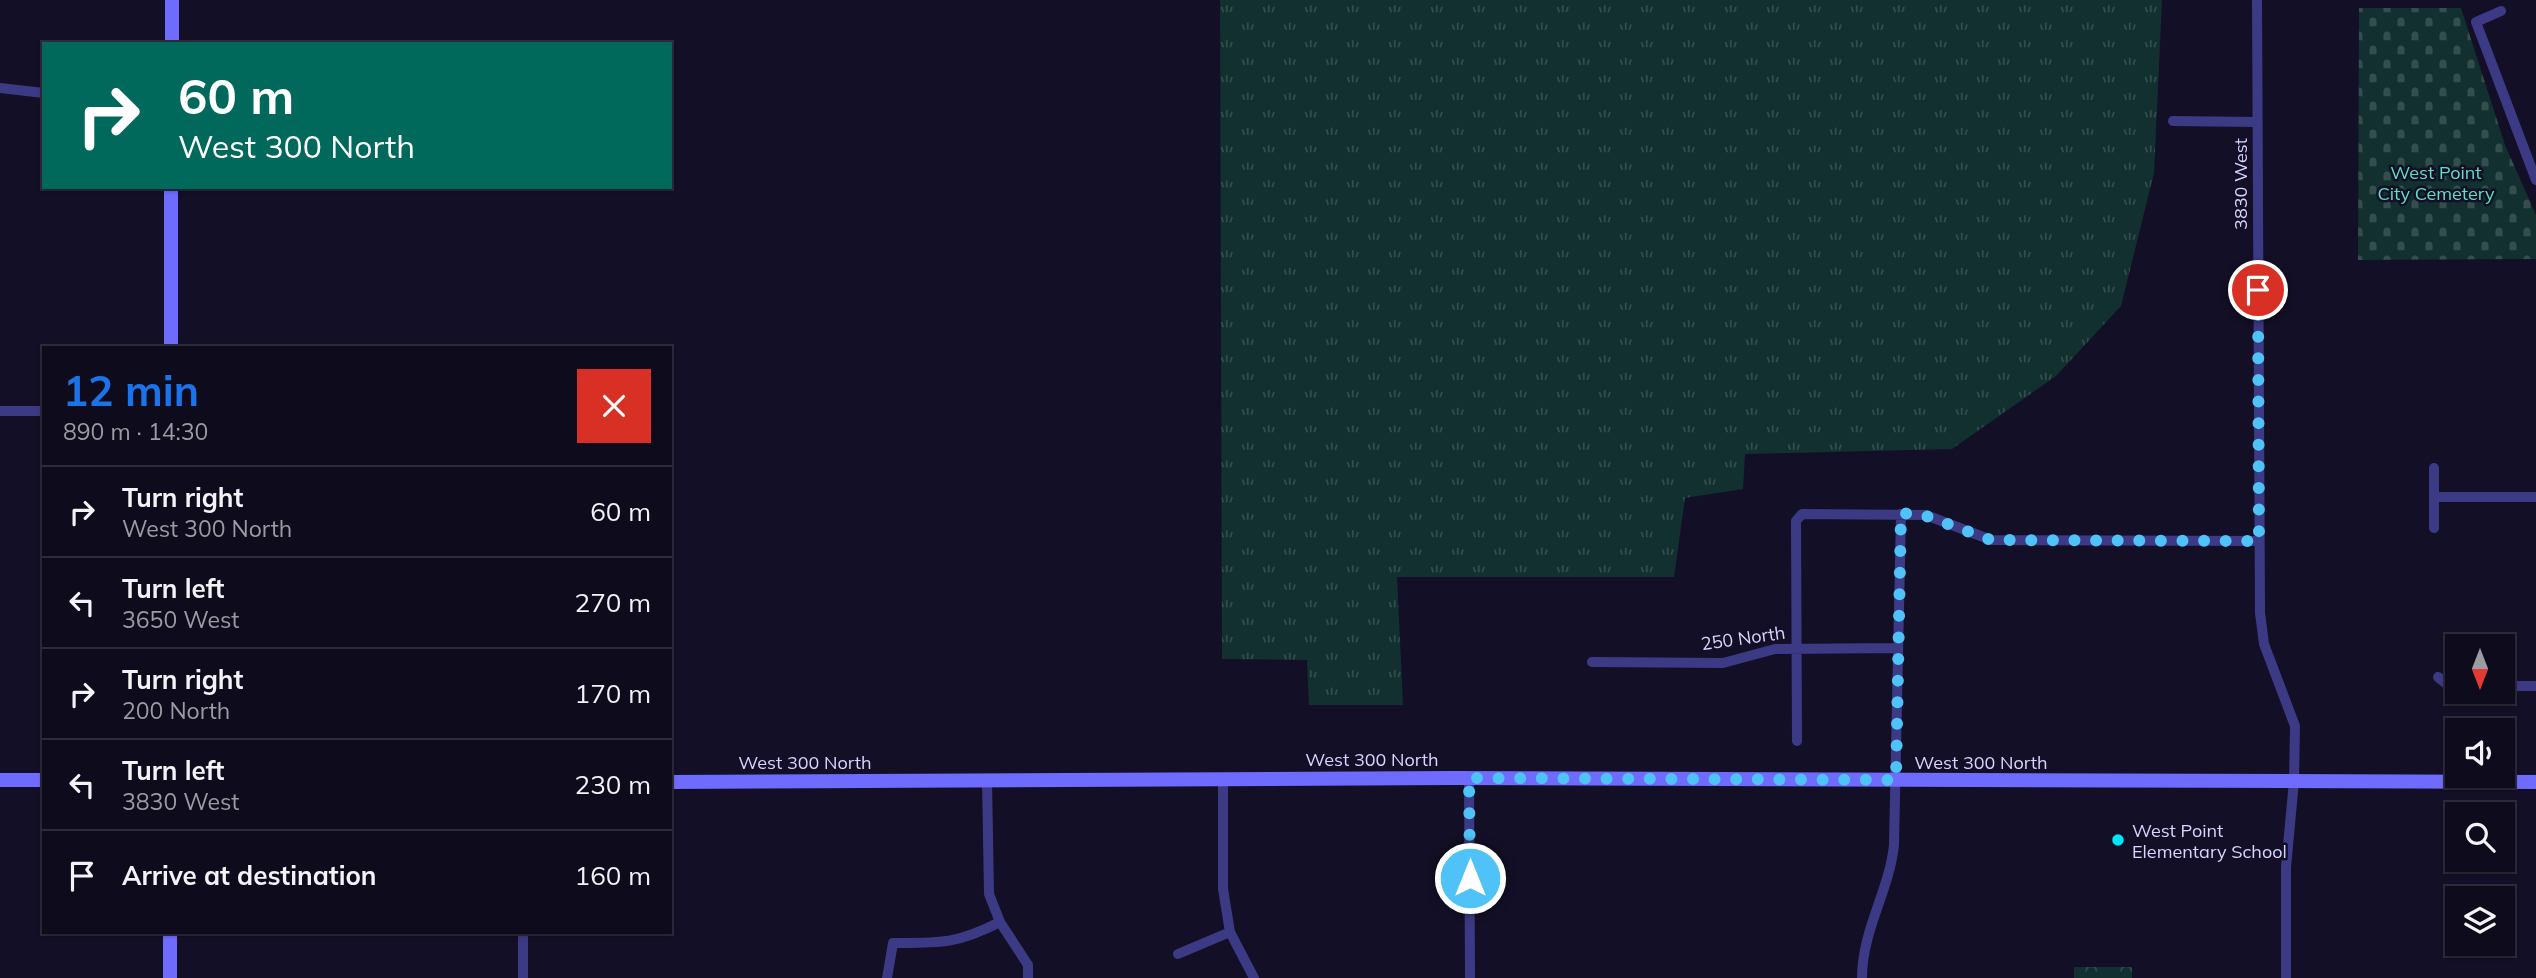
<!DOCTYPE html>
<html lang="en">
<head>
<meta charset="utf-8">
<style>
  :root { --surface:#0e0b1c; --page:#1c1929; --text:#f1f3f6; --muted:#9b9ba3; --line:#2e2b3b; --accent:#1a73e8 }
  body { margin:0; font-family:Mulish,sans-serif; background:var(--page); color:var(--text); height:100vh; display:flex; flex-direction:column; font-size:26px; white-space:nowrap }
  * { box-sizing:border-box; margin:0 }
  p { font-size:23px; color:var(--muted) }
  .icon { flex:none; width:38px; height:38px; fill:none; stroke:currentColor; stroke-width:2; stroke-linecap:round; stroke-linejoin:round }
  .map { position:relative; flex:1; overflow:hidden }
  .drawer { position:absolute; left:42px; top:346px; width:630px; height:588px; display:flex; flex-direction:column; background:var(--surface); border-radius:0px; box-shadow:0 2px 5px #0004,0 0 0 2px var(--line) }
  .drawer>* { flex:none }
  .hud { position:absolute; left:42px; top:42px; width:630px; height:147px; border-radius:0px; box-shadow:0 2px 5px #0004,0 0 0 2px var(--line); background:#00695c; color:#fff; overflow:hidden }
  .needle { width:46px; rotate:180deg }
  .fabs { position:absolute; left:2445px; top:634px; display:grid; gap:14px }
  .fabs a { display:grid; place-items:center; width:70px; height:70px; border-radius:0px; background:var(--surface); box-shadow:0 2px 5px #0004,0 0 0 2px var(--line); font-size:35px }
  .pin { position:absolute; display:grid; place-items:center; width:60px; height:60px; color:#fff; margin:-30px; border:4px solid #fff; border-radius:50%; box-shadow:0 2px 7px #0007 }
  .me { position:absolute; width:77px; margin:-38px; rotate:0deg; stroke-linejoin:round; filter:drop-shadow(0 0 5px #0008) }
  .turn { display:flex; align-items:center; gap:24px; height:147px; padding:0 21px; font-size:32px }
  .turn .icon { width:91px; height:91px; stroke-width:2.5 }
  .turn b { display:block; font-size:49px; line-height:60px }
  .round { display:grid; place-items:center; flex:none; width:74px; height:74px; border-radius:0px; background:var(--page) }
  .summary { display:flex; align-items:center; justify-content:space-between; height:119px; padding:0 21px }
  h1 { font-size:42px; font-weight:700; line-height:52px; color:var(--accent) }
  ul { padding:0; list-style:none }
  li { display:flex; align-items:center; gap:21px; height:91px; padding:0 21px; border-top:2px solid var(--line) }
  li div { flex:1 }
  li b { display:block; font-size:26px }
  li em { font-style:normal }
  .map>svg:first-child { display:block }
</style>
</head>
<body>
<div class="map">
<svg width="2536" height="978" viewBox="0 0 2536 978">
  <defs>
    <pattern id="grass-tufts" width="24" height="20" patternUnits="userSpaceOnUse" patternTransform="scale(1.75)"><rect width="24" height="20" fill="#12302f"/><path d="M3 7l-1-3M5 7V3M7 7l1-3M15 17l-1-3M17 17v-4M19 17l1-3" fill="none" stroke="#344d4e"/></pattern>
    <pattern id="cemetery-stones" width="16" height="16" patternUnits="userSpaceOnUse" patternTransform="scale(1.75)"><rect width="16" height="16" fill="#12302f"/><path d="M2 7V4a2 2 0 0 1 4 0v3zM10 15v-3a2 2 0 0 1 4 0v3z" fill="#344d4e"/></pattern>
    <pattern id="park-crowns" width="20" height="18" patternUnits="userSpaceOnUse" patternTransform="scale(1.75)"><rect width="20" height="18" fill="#12302f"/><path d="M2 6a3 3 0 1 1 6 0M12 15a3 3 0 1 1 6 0" fill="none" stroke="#344d4e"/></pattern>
  </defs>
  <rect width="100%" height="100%" fill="#130f26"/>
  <path fill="url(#grass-tufts)" d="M 1220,0 L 2162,0 L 2154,173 L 2121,306 L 2056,376 L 1952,449 L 1745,454 L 1743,489 L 1685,498 L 1674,577 L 1397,577 L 1403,705 L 1309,705 L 1307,660 L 1222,659 Z"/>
  <path fill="url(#cemetery-stones)" d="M 2359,8 L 2461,8 L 2505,145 L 2536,215 L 2536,259 L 2358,260 Z"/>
  <path fill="url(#park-crowns)" d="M 2074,967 L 2132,967 L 2132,978 L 2074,978 Z"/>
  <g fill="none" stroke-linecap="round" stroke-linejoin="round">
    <path stroke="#3d3a85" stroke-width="10" d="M 2257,0 L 2260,613 L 2264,644 L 2295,726 L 2294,781 L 2286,867 L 2286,978
      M 2501,11 L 2476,22 L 2536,180
      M 0,88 L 44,93
      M 2173,121 L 2257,122
      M 0,411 L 44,411
      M 2434,497 L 2536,497
      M 2434,528 L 2434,468
      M 1592,662 L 1723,663 L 1775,649 L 1898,648
      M 2438,677 L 2448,685 L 2457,685
      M 2502,686 L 2536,686
      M 1797,741 L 1796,521 L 1802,514 L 1926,515 L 1991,540 L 2259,541
      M 1469,778 L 1470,978
      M 1223,779 L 1223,889 L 1230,932 L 1254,978
      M 987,780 L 989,894 L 1000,922 L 1028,965 L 1028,978
      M 523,933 L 523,978
      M 1178,954 L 1230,932
      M 887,978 L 893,943 C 941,943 957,944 1000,922
      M 1862,978 C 1862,930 1889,892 1894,845 L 1901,514"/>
    <path stroke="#6f6bff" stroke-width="14" d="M 172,44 L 172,0
      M 171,348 L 171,187
      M 0,780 L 44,780
      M 670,782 L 1453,778 L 2536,782
      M 170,933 L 170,978"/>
  </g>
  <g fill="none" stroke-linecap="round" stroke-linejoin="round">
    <path stroke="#4fc3f7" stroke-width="12" stroke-dasharray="0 21.6" d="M 1470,878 L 1469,778 L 1896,780 L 1901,513 L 1926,516 L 1991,540 L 2259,541 L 2258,290"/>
  </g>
  <circle fill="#00e5ff" stroke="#130f26" stroke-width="2.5" cx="2118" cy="840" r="7"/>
  <g text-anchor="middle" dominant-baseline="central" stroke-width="5" stroke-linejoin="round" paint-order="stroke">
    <g font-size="18" fill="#5fe0c0" stroke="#130f26">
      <text x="2436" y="172">West Point<tspan x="2436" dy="21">City Cemetery</tspan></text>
    </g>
    <g font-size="18" fill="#d9d4ff" stroke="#130f26">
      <text transform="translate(2240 184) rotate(-90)">3830 West</text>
      <text transform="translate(1743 638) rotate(-8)">250 North</text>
      <text x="1372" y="759">West 300 North</text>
      <text x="805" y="762">West 300 North</text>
      <text x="1981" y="762">West 300 North</text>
    </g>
    <g font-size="18" fill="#d9d4ff" stroke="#130f26" text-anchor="start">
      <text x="2132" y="830">West Point<tspan x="2132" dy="21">Elementary School</tspan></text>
    </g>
  </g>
</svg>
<div class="fabs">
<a><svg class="needle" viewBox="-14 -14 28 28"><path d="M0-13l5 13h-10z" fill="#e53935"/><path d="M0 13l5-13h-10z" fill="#9b9ba3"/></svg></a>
<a><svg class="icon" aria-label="sound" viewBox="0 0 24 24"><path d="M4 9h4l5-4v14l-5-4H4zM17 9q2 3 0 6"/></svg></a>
<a><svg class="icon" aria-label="search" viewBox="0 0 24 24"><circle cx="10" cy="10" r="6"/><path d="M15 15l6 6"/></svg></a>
<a><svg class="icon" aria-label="layers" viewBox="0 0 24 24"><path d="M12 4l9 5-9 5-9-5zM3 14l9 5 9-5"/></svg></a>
</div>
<div class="pin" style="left:2258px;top:290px;background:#d93025"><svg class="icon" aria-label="arrive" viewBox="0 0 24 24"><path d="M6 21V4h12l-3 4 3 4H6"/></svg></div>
<svg class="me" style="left:1470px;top:878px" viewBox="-20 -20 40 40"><circle r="17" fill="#4fc3f7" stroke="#fff" stroke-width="3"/><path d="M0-11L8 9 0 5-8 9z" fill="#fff"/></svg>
<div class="hud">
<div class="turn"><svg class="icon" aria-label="right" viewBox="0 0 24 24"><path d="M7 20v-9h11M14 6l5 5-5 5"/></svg><div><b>60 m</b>West 300 North</div></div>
</div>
<section class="drawer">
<div class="summary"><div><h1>12 min</h1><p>890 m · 14:30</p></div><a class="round" style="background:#d93025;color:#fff"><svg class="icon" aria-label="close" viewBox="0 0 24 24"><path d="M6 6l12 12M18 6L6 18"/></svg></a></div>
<ul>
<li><svg class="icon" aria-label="right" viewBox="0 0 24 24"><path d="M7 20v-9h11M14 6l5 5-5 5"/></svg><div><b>Turn right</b><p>West 300 North</p></div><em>60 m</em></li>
<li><svg class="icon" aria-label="left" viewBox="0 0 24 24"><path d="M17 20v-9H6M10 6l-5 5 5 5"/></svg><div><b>Turn left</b><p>3650 West</p></div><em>270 m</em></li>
<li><svg class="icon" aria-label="right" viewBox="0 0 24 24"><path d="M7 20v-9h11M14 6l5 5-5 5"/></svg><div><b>Turn right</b><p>200 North</p></div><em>170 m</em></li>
<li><svg class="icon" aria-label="left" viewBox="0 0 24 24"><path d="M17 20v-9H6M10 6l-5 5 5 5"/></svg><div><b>Turn left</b><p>3830 West</p></div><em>230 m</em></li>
<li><svg class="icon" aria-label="arrive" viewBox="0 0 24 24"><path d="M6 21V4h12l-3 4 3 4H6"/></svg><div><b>Arrive at destination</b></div><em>160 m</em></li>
</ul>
</section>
</div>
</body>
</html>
